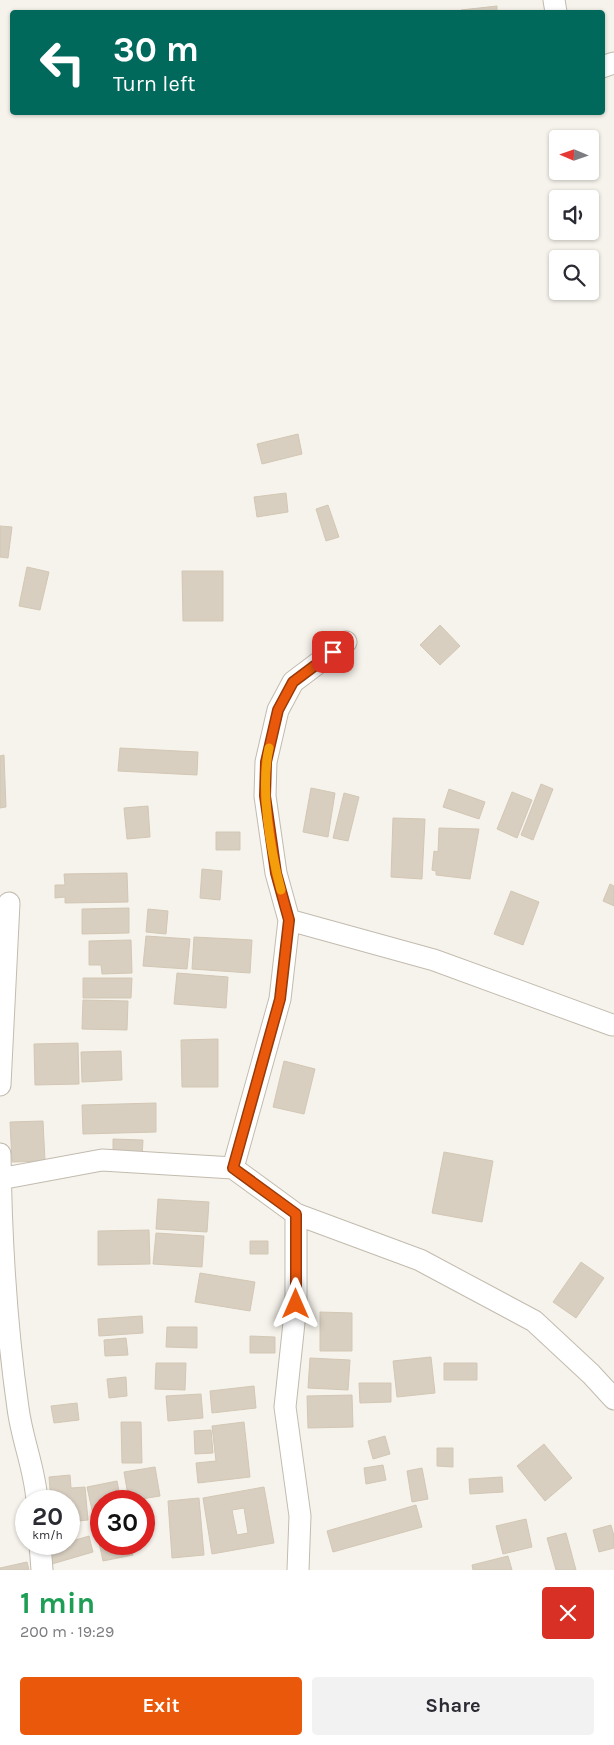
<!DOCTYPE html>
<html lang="en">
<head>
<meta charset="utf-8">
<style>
  :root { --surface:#fff; --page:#f2f2f3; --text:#2b2b33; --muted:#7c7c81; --accent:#ea580c }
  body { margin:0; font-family:Karla,sans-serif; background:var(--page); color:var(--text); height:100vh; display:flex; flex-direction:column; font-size:19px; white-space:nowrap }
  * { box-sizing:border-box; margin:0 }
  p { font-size:16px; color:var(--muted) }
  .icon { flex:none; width:28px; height:28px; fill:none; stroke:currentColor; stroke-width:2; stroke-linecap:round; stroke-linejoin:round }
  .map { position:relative; height:1570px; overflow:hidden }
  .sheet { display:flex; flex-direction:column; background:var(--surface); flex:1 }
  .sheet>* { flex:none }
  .guide { position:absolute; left:10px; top:10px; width:595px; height:105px; border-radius:5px; box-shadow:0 1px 4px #0004; background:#00695c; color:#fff; overflow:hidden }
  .needle { width:32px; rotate:272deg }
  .tools { position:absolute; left:549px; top:130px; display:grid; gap:10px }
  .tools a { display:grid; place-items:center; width:50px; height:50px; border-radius:5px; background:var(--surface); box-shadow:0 1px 4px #0004; font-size:25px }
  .speed { position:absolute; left:15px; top:1490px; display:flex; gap:10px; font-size:25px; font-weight:700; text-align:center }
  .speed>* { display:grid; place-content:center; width:65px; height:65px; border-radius:50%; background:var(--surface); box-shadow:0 1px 4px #0004; line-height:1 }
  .speed small { font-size:12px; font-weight:400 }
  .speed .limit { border:8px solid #d22; background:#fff; color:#111 }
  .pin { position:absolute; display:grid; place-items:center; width:42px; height:42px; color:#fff; margin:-21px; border-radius:10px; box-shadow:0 2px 8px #0006 }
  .me { position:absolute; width:55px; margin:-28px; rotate:0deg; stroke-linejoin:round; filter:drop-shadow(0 0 4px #0008) }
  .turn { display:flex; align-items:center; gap:18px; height:105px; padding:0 20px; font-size:22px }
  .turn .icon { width:65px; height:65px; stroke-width:2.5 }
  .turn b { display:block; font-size:35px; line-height:42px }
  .round { display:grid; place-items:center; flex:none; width:52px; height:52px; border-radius:5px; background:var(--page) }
  .head { display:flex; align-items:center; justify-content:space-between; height:85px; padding:0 20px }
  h1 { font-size:30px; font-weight:700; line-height:38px; color:#1e9e55 }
  .action { display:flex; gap:10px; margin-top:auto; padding:10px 20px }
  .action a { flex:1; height:58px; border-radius:5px; background:var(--accent); color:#fff; font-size:20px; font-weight:700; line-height:58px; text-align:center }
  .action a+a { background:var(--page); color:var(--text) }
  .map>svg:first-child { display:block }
</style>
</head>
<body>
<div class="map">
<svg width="614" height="1570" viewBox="0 0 614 1570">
  <rect width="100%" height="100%" fill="#f6f3ec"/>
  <path fill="#d8cfc1" stroke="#d3c7b4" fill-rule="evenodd" d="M 497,6 L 497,12 L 462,12 L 461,10 Z
    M 298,434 L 302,454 L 262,464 L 257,444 Z
    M 286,493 L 288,512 L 257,517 L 254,497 Z
    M 328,505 L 339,537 L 326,541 L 316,509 Z
    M 0,526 L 12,527 L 8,558 L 0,557 Z
    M 27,567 L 49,572 L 40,610 L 19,606 Z
    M 182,571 L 223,571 L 223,621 L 183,621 Z
    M 440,625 L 460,646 L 440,665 L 420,645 Z
    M 120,748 L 198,752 L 197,775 L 118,771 Z
    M 4,755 L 6,807 L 0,808 L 0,756 Z
    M 541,784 L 553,789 L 533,840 L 521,835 Z
    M 311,788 L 335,793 L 328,837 L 303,832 Z
    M 449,789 L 485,802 L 479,819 L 443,807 Z
    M 512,792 L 532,800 L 517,838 L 497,829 Z
    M 344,793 L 359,797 L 348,841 L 333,838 Z
    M 148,806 L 150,837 L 127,839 L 124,808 Z
    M 393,818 L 425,819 L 422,879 L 391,877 Z
    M 439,828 L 479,829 L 470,879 L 436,875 L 436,871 L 432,870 L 434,851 L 438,852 Z
    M 216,832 L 240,832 L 240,850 L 216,850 Z
    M 202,869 L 222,871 L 220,900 L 200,898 Z
    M 127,873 L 128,902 L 65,903 L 65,897 L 55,898 L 55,885 L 65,885 L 64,874 Z
    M 610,884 L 614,886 L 614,906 L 603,901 Z
    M 511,891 L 539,902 L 523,945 L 494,934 Z
    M 129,908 L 129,933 L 82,934 L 82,909 Z
    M 148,909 L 168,911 L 166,934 L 146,932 Z
    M 146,936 L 190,939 L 187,969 L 143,966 Z
    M 194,937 L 252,940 L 250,973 L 192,969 Z
    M 131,940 L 132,973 L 102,974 L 101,965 L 89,965 L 89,941 Z
    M 177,973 L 228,977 L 226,1008 L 174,1004 Z
    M 83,978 L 132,978 L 131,998 L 83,998 Z
    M 83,1000 L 128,1001 L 127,1030 L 82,1029 Z
    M 218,1039 L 218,1087 L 182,1087 L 181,1040 Z
    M 78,1043 L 79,1084 L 35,1085 L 34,1044 Z
    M 121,1051 L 122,1080 L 82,1082 L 81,1052 Z
    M 284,1061 L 315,1069 L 304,1114 L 273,1107 Z
    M 156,1103 L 156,1132 L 83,1134 L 82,1105 Z
    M 43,1121 L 45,1161 L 12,1162 L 10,1122 Z
    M 113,1139 L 143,1140 L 142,1159 L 113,1159 Z
    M 444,1152 L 493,1161 L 482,1222 L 432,1213 Z
    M 158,1199 L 209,1202 L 207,1232 L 156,1229 Z
    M 149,1230 L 150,1264 L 98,1265 L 98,1231 Z
    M 156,1233 L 204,1236 L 202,1267 L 153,1264 Z
    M 250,1241 L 268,1241 L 268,1254 L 250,1254 Z
    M 581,1262 L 604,1278 L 576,1318 L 553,1302 Z
    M 200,1273 L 255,1282 L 250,1311 L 195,1302 Z
    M 320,1312 L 352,1313 L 352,1351 L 320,1351 Z
    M 142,1316 L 143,1333 L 99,1336 L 98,1319 Z
    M 167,1327 L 197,1327 L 197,1348 L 166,1347 Z
    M 250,1336 L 275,1337 L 275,1353 L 250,1353 Z
    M 126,1338 L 128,1355 L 105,1356 L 104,1340 Z
    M 431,1357 L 435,1393 L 397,1397 L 393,1361 Z
    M 310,1358 L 350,1360 L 348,1390 L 308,1388 Z
    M 156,1363 L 186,1363 L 185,1390 L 155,1389 Z
    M 444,1363 L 477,1363 L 477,1380 L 444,1380 Z
    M 126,1377 L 127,1396 L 109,1398 L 107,1379 Z
    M 359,1383 L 391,1383 L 391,1402 L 360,1403 Z
    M 254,1386 L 256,1408 L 212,1413 L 210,1391 Z
    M 201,1394 L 203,1418 L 168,1421 L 166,1396 Z
    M 352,1395 L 353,1427 L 308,1428 L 307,1396 Z
    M 77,1403 L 79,1420 L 54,1423 L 51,1406 Z
    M 121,1422 L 141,1422 L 142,1463 L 122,1463 Z
    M 244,1422 L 250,1477 L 198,1483 L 196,1463 L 216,1461 L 212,1426 Z
    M 211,1430 L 213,1453 L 195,1454 L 194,1431 Z
    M 385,1436 L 390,1454 L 373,1459 L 368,1441 Z
    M 544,1444 L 572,1478 L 545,1501 L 517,1466 Z
    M 437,1448 L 453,1448 L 453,1467 L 437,1466 Z
    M 383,1465 L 386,1480 L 366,1484 L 364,1468 Z
    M 155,1467 L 160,1496 L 129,1501 L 124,1472 Z
    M 422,1468 L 428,1499 L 412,1502 L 407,1471 Z
    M 70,1475 L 71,1488 L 85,1487 L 88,1520 L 69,1522 L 69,1501 L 51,1501 L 49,1477 Z
    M 502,1477 L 503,1492 L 470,1494 L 469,1479 Z
    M 117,1481 L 121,1501 L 101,1501 L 101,1544 L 130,1544 L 133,1555 L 103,1561 L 87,1487 Z
    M 264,1487 L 274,1543 L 212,1554 L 203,1498 ZM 244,1508 L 248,1533 L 237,1535 L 232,1510 Z
    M 199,1498 L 204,1555 L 172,1558 L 168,1501 Z
    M 416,1505 L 422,1527 L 333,1552 L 327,1531 Z
    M 526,1519 L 532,1547 L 503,1554 L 496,1526 Z
    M 611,1525 L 614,1536 L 614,1548 L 599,1552 L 593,1530 Z
    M 566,1533 L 576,1570 L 556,1570 L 547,1538 Z
    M 89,1536 L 93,1552 L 52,1564 L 47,1548 L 61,1544 L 69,1544 L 69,1542 Z
    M 508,1556 L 512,1570 L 473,1570 L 472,1565 Z
    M 27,1562 L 29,1570 L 0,1570 L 0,1568 Z"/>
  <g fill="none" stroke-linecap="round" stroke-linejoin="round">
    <g stroke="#c2bbae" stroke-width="23">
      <path id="street" d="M 554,0 L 556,12
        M 602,67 L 614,63
        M 289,920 L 434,960 L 612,1025
        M 0,1085 L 9,903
        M 0,1154 C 1,1239 6,1324 18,1408 C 22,1440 35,1469 37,1501
        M 233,1168 L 280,999 L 289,920 L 276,873 L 265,796 L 266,762 L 278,710 L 293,682 L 346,642
        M 0,1179 L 102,1160 L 233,1168 L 296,1214 L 420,1260 L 534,1321 L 591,1374 L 614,1399
        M 296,1214 L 296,1304 L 285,1407 L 300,1516 L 298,1570
        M 40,1544 L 42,1570"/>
    </g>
    <use href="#street" stroke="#fff" stroke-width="21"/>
  </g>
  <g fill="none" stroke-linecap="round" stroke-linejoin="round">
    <g stroke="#983908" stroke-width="12">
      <path id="route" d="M 296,1304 L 296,1214 L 233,1168 L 280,999 L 289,920 L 276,873 L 265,796 L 266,762 L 278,710 L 293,682 L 333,652"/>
    </g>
    <use href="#route" stroke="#ea580c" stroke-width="9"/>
    <path stroke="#f59e0b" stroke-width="9" d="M 269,748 C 260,790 270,849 281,890"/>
  </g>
</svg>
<div class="tools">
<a><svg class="needle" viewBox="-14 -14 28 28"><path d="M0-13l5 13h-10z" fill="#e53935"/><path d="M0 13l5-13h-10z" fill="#7c7c81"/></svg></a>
<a><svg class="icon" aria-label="sound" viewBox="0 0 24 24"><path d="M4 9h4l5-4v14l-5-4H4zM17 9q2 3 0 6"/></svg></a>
<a><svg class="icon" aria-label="search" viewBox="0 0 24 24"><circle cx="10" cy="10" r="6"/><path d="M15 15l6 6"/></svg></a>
</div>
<div class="speed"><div>20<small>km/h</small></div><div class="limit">30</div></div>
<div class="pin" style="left:333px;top:652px;background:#d93025"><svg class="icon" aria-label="arrive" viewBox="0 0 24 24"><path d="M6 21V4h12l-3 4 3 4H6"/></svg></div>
<svg class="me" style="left:296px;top:1304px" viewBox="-20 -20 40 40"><path d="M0-17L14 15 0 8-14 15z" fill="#ea580c" stroke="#fff" stroke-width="4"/></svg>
<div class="guide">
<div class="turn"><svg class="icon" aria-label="left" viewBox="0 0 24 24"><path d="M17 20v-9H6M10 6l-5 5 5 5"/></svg><div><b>30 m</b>Turn left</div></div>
</div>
</div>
<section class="sheet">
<div class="head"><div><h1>1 min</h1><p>200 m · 19:29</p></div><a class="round" style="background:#d93025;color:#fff"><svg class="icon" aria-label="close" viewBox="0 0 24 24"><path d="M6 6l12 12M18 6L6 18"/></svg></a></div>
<div class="action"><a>Exit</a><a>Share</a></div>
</section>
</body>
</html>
